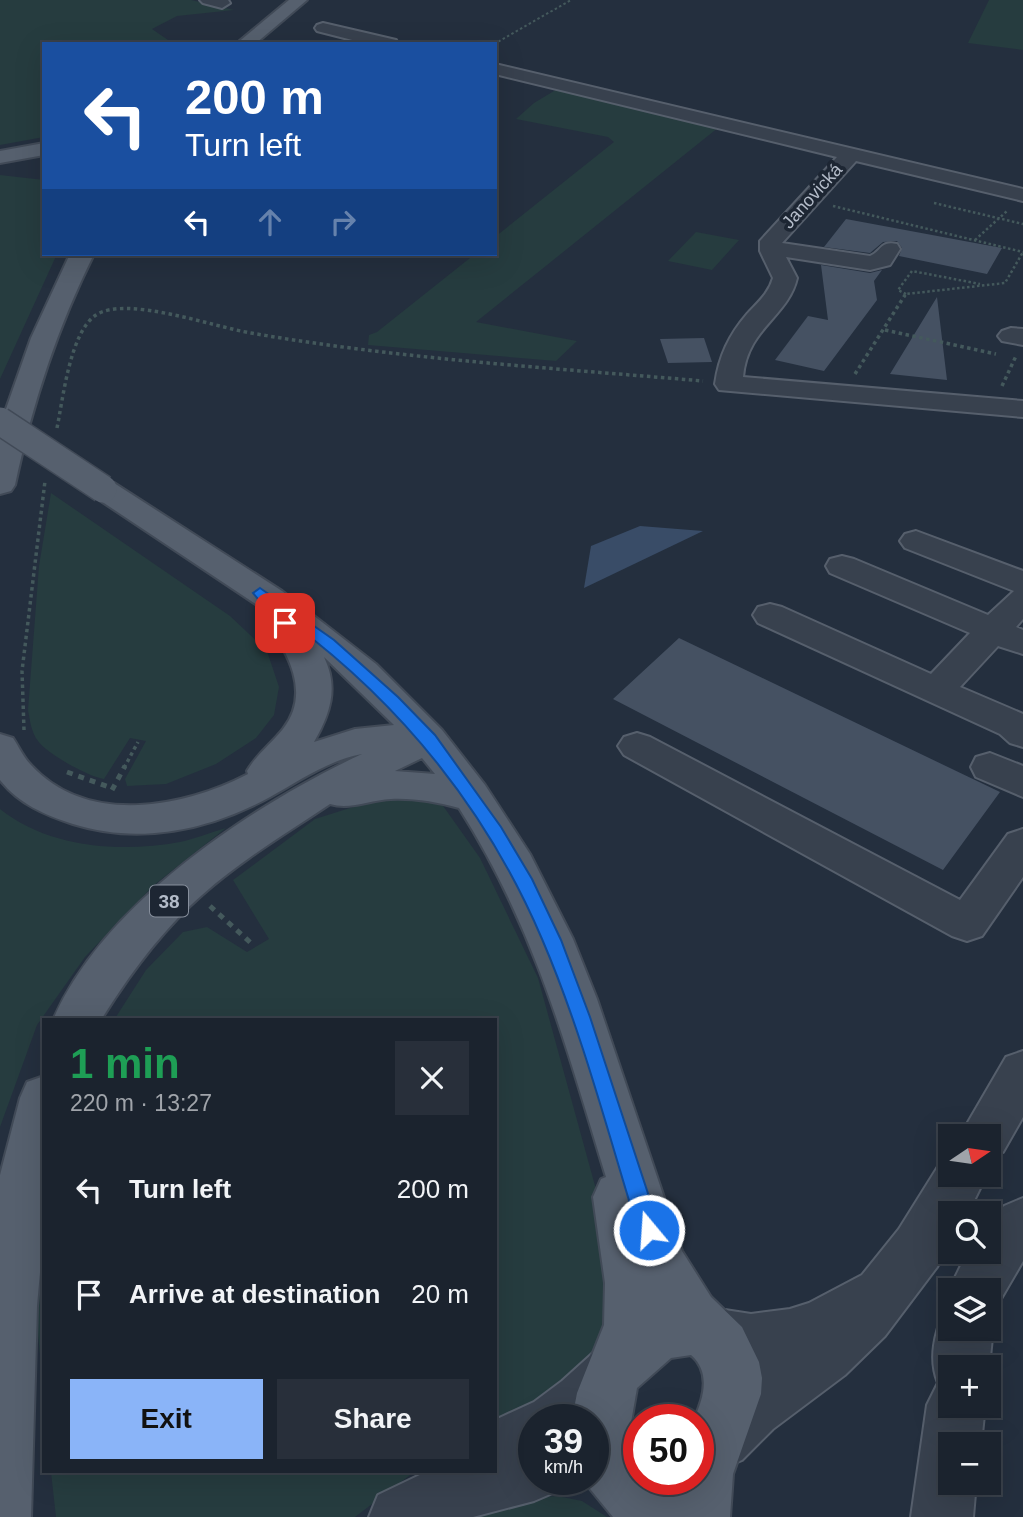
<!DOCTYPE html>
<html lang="en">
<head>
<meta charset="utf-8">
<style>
  :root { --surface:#1b232e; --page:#282f3a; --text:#f1f3f6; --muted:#a0a4aa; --line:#39404a; --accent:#8ab4f8 }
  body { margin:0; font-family:Arial,sans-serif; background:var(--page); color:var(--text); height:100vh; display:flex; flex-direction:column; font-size:26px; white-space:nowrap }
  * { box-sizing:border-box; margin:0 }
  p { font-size:23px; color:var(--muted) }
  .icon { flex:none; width:38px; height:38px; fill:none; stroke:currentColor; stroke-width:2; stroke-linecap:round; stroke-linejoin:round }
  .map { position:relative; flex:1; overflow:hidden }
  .side { position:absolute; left:42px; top:1018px; width:455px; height:455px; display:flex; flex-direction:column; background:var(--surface); border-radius:0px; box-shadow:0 7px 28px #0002,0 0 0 2px var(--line) }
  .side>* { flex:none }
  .guide { position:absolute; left:42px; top:42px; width:455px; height:214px; border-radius:0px; box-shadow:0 7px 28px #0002,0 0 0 2px var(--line); background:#1a4fa0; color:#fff; overflow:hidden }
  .needle { width:46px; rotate:77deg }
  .fabs { position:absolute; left:938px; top:1124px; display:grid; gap:14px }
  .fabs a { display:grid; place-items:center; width:63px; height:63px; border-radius:0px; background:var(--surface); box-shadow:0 7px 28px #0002,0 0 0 2px var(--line); font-size:35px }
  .speed { position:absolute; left:518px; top:1404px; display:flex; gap:14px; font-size:35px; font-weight:700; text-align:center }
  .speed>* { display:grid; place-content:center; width:91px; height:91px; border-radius:50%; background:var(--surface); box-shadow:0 7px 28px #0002,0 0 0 2px var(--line); line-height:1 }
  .speed small { font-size:18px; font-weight:400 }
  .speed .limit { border:10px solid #d22; background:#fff; color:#111 }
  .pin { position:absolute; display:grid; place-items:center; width:60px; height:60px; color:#fff; margin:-30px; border-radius:14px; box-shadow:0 4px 10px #0006 }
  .me { position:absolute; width:77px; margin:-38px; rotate:342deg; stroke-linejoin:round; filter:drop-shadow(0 0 5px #0008) }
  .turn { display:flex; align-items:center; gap:24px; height:147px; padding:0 28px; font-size:32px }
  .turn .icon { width:91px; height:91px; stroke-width:2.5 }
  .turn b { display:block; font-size:49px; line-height:60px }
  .lanes { display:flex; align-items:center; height:66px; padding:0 28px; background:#0003; justify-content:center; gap:35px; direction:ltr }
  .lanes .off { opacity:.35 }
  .round { display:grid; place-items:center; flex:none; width:74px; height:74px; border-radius:0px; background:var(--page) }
  .overview { display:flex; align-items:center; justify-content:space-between; height:119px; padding:0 28px }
  h1 { font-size:42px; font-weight:700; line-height:52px; color:#1e9e55 }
  .button { display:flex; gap:14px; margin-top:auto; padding:14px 28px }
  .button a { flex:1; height:80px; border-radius:0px; background:var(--accent); color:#111; font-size:28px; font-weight:700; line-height:80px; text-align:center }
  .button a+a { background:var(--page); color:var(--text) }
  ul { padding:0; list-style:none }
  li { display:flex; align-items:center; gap:21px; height:105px; padding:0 28px }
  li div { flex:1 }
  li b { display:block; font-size:26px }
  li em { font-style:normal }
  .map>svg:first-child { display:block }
</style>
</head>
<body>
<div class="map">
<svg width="1023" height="1517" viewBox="0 0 1023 1517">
  <rect width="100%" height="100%" fill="#242f3e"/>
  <path fill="#263c3f" d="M 0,0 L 191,0 L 234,10 L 177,16 L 152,29 L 168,40 L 190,41 L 190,44 L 44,44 L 44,137 L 0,145 Z
    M 989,0 L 1023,0 L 1023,50 L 968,43 Z
    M 559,88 L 719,127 L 476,322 L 577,341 L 556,361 L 368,345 L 369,335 L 377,332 L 475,254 L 495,254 L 495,237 L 614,142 L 608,137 L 516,119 L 534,103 Z
    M 0,175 L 44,180 L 44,254 L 57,254 L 0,379 Z
    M 696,232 L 739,240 L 712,270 L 668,261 Z
    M 51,493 L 230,616 L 267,651 L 279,687 L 274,715 L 256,738 L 216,764 L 166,784 L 127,786 L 125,779 L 146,741 L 130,738 L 104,779 C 89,777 47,754 38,741 C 31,732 30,720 28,710 L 39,566 Z
    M 388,796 L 441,803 L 480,858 L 538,978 L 597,1193 L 615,1296 L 592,1367 L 495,1427 L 495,1020 L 114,1020 L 146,970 L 183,932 L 207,927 L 247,952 L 269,939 L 233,880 L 315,819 Z
    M 0,809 C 49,848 120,853 180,842 C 195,839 211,832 226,828 L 154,885 L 85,957 L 37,1025 L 0,1127 Z
    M 44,1252 L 44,1396 L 36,1314 Z
    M 51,1472 L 414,1472 L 355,1517 L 56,1517 Z
    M 557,1496 L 582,1501 L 607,1517 L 467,1517 L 521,1499 Z"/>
  <path fill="#394c67" d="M 640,526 L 703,531 L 584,588 L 591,546 Z"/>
  <path fill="#455162" d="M 846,219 L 1002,248 L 987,274 L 899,256 L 902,248 L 897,241 L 883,242 L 870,253 L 824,247 Z
    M 821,265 L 870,273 L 882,270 L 874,281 L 877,300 L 824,371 L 775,360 L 808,316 L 828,320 Z
    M 937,297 L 947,380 L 890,374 Z
    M 704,338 L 712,362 L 668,363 L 660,339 Z
    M 679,638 L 1000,792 L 943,870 L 613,699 Z"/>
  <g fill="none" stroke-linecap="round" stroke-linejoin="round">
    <g stroke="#565f6c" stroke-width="4">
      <path id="minor" d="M 200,0 L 228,0 L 230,3 L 222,8 L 203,3 Z
        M 323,23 L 396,40 L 398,44 L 368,44 L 317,31 L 315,28 L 317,25 Z
        M 495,64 L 1023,189 L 1023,201 L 856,161 L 782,243 L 870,256 C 882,251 880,240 897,244 L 900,249 L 890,265 L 870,270 L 786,257 L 797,278 C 788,317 747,328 743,377 L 1023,401 L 1023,417 L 719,390 L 715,384 C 719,356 729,335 747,314 C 758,302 769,293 773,278 L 760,251 L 760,241 L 837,157 L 495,74 Z
        M 1011,328 L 1023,329 L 1023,345 L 1002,341 L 998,336 L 1002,331 Z
        M 916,531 L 1023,571 L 1023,619 L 1016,627 L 1023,630 L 1023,654 L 998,646 L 960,687 L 1023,714 L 1023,747 L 1010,743 L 1000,734 L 758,623 L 753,615 L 758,607 L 770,604 L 782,607 L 931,674 L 970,633 L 830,573 L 826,566 L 830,559 L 842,556 L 854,559 L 988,615 L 1014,591 L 905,548 L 900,541 L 905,534 Z
        M 637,733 L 650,737 L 960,900 L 1008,834 L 1023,829 L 1023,877 L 982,936 L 967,941 L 952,936 L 624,755 L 618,746 L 624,737 Z
        M 990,753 L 1023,766 L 1023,797 L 976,777 L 971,767 L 976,757 Z
        M 1023,1051 L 1023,1117 L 1003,1152 L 989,1158 L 989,1136 L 960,1136 L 1006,1057 Z
        M 950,1154 L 950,1174 L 987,1174 L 968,1213 L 950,1213 L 950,1243 L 937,1267 L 885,1336 L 845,1375 L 773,1429 L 742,1460 L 721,1469 L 700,1460 L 700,1418 L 731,1387 L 756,1370 L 731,1369 L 692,1356 L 684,1336 L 692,1316 L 712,1308 L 751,1314 L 790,1309 L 809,1303 L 862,1275 L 899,1229 L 944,1157 Z
        M 1023,1198 L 1023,1261 L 995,1309 L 989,1312 L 989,1290 L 950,1290 L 950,1294 L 949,1290 L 968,1251 L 989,1251 L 989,1221 L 1004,1206 Z
        M 950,1306 L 950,1328 L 989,1328 L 989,1318 L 993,1328 L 989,1367 L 950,1367 L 950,1405 L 985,1405 L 981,1444 L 950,1444 L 950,1482 L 976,1482 L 973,1517 L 911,1517 L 927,1405 L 938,1383 C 928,1358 935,1333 945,1308 Z
        M 613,1344 L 633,1353 L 642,1373 C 632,1397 615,1415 593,1429 L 593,1419 L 534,1419 L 534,1479 L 561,1479 L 555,1492 L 534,1501 L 473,1517 L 369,1517 L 378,1495 L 426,1472 L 495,1472 L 495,1420 L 534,1402 L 562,1381 L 593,1353 Z"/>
    </g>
    <g stroke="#414a57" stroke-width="4">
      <path id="major" d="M 289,0 L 307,0 L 255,44 L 236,44 Z
        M 44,143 L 44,155 L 0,163 L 0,151 Z
        M 70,254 L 94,254 C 57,328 32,405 15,485 L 11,491 L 0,494 L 0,426 L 31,338 Z
        M 103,480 L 114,483 L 282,591 L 376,664 L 442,730 L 485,785 L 530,854 L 573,939 L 597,999 L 682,1251 L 711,1297 L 742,1327 L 759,1362 L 762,1378 L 761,1394 L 733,1474 L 730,1517 L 613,1517 L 582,1479 L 593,1479 L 593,1419 L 572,1419 L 577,1393 L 604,1325 L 605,1283 L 593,1197 L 601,1179 L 606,1177 C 565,1043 535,928 459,808 C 437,802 414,798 391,799 C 370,800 350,810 330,804 C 287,833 241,860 202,895 C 162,930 129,975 101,1020 L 53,1020 C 103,904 251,806 362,754 C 329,760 299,781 270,797 C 209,830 140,845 73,824 C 45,815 19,804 0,780 L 0,734 L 13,738 C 19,747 23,757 31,765 C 87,826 183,808 248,774 L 247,771 C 256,755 271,744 283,729 C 312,692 287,652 265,619 L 269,613 L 92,495 L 88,489 L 92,483 ZM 324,657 L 394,725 L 355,729 L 314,742 C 330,714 339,688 324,657 ZM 422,758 L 435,774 L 395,771 ZM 691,1355 C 711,1372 704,1398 694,1419 L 698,1419 L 698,1479 L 639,1479 L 639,1453 L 631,1444 L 629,1434 L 637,1388 L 671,1358 Z
        M 44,1076 L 44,1227 L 37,1306 L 31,1517 L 0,1517 L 0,1175 L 20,1098 L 27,1082 Z"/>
    </g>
    <path stroke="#44595c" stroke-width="2" stroke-dasharray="2.5 2.5" stroke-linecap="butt" d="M 494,44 L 571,0"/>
    <path stroke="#44595c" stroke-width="2.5" stroke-dasharray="2.5 2.5" stroke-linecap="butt" d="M 934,203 L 1023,224
      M 833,206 L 1023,252
      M 975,240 L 1007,211
      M 906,294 L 898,290 L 912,271 L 980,284
      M 904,297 L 906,294 L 1005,283 L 1023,252"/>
    <path stroke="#44595c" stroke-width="3.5" stroke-dasharray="3.5 3.5" stroke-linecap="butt" d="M 885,330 L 996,354
      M 855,374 L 905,295
      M 1002,386 L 1016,356
      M 57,428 C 63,399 70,332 96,315 C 126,295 214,327 251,333 C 400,359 552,368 703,381
      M 24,730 L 22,671 L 45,481
      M 124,768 L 138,742"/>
    <path stroke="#44595c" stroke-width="5" stroke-dasharray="6 6" stroke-linecap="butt" d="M 67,772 L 109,787
      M 112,790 L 125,766
      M 210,906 L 252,944"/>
    <use href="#minor" fill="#38414e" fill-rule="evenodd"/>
    <use href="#major" fill="#56606e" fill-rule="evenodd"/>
    <g stroke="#414a57" stroke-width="30" stroke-linecap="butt">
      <path id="major-bridge" d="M 0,421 L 103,489"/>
    </g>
    <use href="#major-bridge" stroke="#56606e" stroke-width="27"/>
  </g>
  <path fill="#1a73e8" stroke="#114b97" stroke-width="2" d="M 260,588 L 334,640 L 398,697 L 435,735 L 501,827 L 532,879 L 561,940 L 590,1017 L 660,1230 L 657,1238 L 649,1241 L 641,1238 L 638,1230 C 608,1133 582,1032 542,939 C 488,812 402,705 292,623 L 285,627 L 280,626 L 253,593 Z"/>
  <g text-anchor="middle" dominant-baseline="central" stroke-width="7" stroke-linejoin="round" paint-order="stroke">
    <g font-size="18" fill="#b4bcc9" stroke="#1d2633">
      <text transform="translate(812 196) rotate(-48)">Janovická</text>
    </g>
    <rect fill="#1d2633" stroke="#878f9c" stroke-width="2" x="150" y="885.5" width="38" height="31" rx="5"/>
    <g font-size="19" font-weight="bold" fill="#b4bcc9">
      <text x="169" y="901">38</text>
    </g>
  </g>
</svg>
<div class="fabs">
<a><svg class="needle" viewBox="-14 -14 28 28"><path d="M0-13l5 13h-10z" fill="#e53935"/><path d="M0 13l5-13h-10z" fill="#a0a4aa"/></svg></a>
<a><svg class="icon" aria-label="search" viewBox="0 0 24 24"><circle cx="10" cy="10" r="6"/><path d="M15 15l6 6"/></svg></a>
<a><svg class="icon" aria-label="layers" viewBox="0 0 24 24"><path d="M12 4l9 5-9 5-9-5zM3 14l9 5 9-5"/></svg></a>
<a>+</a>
<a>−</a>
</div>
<div class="speed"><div>39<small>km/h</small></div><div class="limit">50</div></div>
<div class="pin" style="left:285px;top:623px;background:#d93025"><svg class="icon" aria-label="arrive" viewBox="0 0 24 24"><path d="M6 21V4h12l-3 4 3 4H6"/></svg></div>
<svg class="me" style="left:649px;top:1230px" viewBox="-20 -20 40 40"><circle r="17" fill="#1a73e8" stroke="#fff" stroke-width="3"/><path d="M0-11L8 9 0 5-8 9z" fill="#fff"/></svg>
<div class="guide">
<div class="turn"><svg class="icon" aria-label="left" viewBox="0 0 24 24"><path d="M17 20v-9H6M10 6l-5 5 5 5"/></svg><div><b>200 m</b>Turn left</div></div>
<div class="lanes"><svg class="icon" aria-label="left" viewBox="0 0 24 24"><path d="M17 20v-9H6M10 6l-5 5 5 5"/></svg><svg class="icon off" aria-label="ahead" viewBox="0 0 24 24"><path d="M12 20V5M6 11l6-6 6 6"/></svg><svg class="icon off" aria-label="right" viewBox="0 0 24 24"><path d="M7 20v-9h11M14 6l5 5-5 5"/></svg></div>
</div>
<section class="side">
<div class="overview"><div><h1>1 min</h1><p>220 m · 13:27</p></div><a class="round"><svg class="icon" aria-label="close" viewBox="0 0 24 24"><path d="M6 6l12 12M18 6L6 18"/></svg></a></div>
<ul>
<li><svg class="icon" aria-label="left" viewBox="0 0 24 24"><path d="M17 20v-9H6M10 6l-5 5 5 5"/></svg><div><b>Turn left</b></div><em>200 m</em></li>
<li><svg class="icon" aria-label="arrive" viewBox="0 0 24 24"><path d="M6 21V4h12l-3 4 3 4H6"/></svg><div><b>Arrive at destination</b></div><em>20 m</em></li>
</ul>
<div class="button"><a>Exit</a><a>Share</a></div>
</section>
</div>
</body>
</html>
